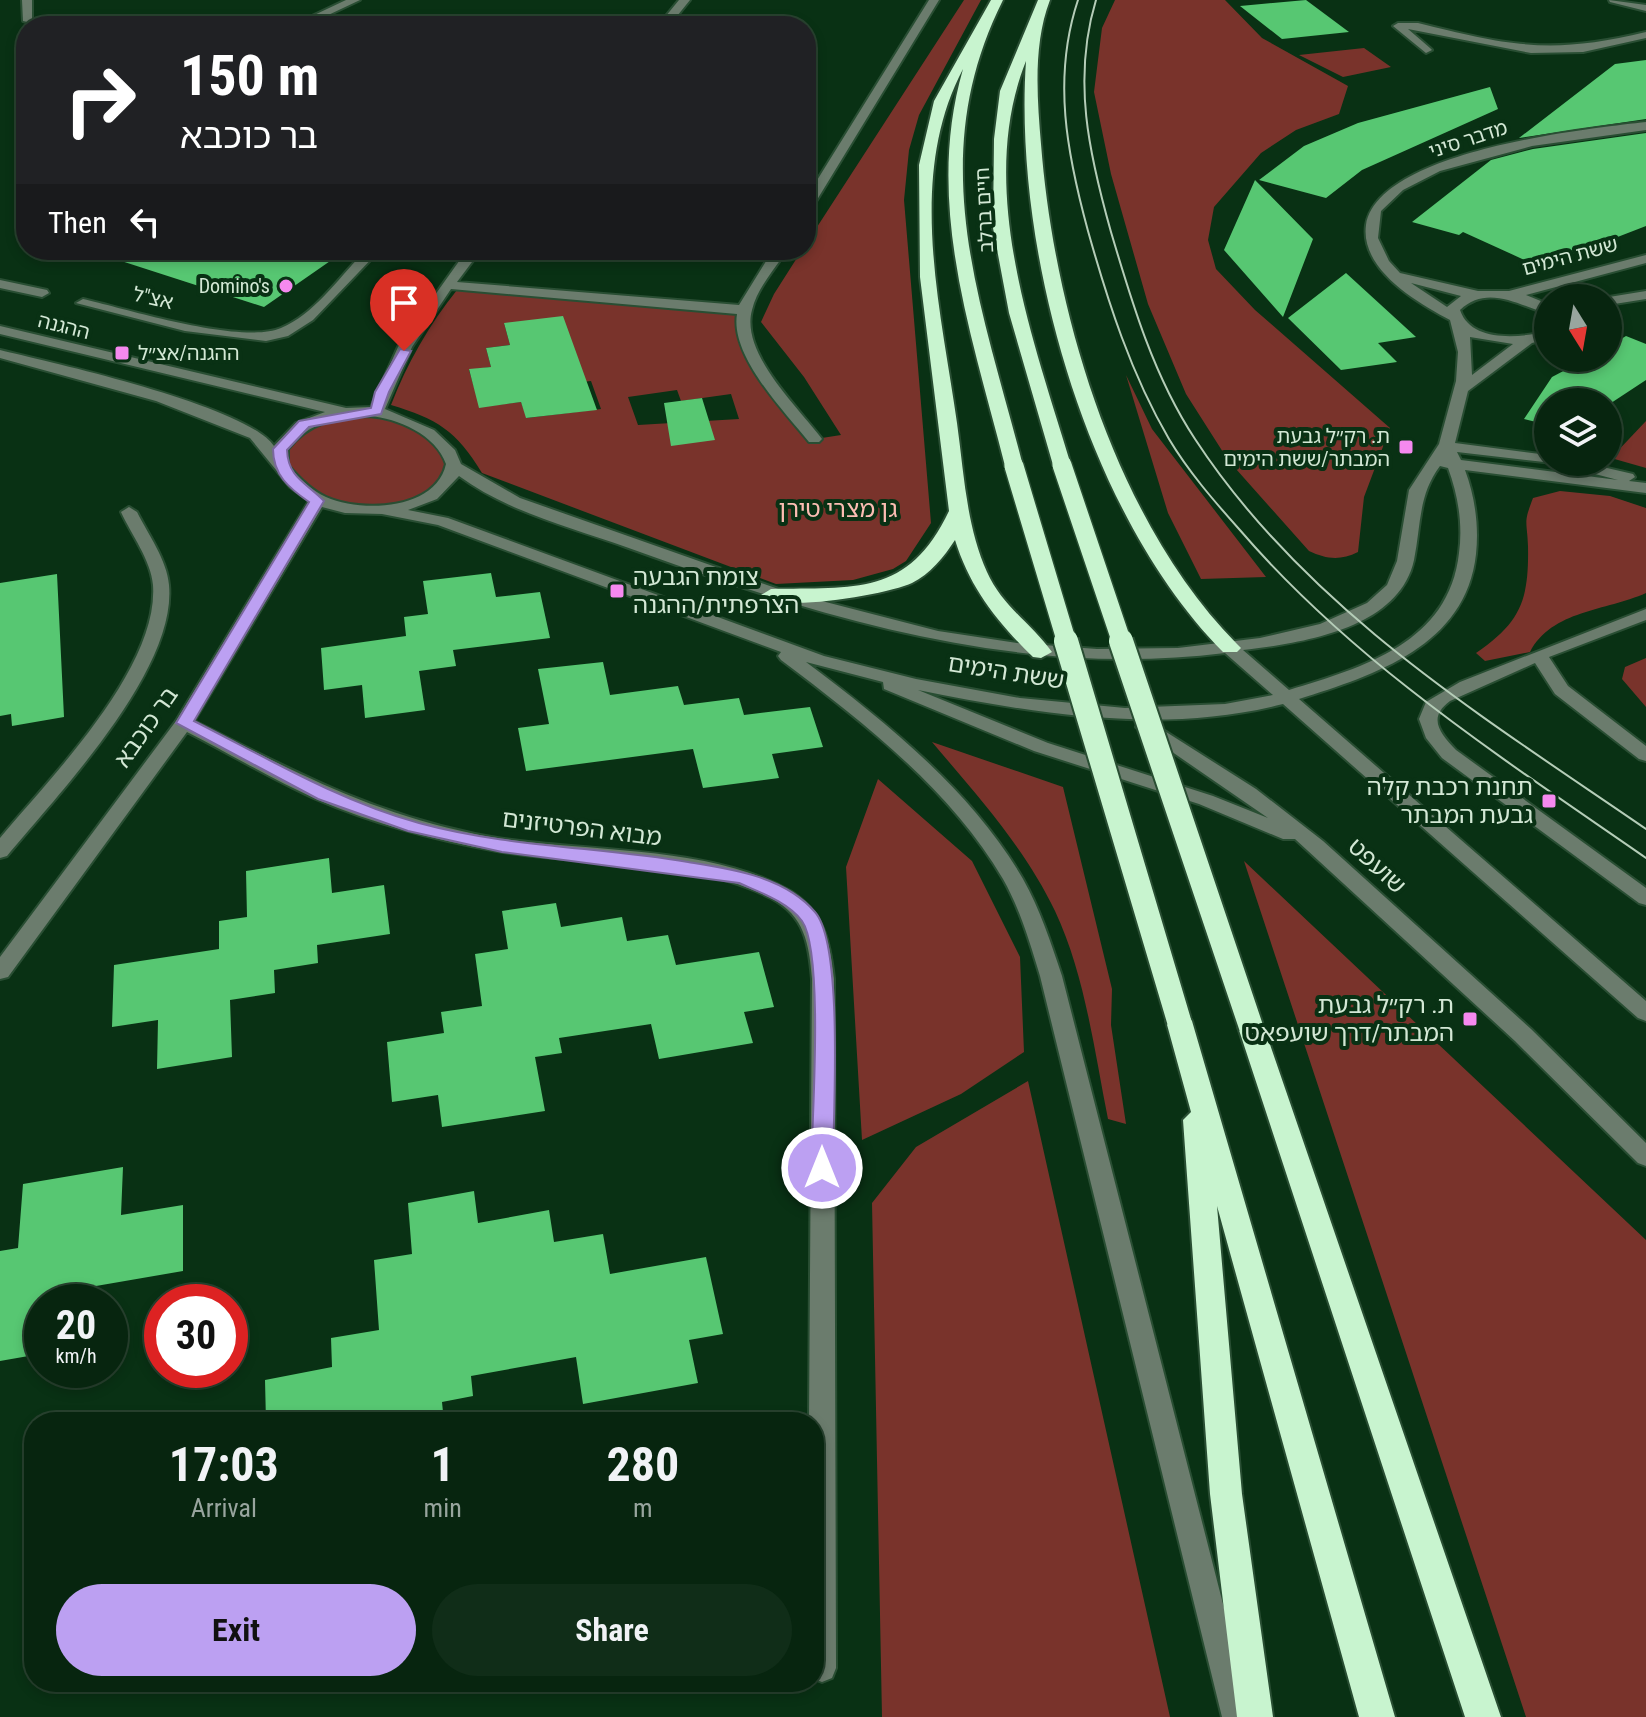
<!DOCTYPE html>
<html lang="en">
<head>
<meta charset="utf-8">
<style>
  :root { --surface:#07250f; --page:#102d18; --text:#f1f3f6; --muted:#98a59e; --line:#28422f; --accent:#bca0f2 }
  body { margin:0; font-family:"Roboto Condensed","Noto Sans Hebrew",sans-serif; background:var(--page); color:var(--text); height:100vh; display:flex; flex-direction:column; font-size:30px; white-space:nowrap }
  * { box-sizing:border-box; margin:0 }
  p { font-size:26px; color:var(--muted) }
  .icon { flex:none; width:44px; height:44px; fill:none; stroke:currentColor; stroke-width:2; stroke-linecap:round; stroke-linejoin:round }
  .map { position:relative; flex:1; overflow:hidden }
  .details { position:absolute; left:24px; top:1412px; width:800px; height:280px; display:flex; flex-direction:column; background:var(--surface); border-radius:32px; box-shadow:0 4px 12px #0003,0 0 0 2px var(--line) }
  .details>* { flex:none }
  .banner { position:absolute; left:16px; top:16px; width:800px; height:244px; border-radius:32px; box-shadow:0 4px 12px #0003,0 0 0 2px var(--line); background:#202124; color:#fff; overflow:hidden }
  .needle { width:52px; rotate:169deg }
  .tools { position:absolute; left:1534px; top:284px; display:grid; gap:16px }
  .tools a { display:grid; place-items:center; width:88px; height:88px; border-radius:50%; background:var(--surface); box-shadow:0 4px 12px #0003,0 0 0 2px var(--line); font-size:40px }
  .speed { position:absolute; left:24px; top:1284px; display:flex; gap:16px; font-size:40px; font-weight:700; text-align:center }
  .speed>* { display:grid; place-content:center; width:104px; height:104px; border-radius:50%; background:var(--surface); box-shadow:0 4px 12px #0003,0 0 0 2px var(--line); line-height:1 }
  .speed small { font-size:20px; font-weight:400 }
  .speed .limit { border:12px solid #d22; background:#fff; color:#111 }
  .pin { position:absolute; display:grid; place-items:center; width:68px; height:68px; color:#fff; margin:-82px -34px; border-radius:50% 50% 50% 0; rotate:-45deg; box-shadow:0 0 8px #0007 }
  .pin .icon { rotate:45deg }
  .me { position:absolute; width:88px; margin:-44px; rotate:0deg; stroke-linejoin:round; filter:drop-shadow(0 0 6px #0008) }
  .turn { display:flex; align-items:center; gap:28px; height:168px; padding:0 32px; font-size:36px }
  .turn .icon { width:104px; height:104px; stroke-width:2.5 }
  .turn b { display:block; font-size:56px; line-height:68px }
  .then { display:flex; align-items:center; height:76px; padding:0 32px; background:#0003; gap:16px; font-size:30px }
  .eta { display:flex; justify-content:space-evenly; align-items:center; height:136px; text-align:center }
  .eta b { font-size:48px; font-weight:700; line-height:56px }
  .action { display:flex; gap:16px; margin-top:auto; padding:16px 32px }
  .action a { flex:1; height:92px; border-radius:48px; background:var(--accent); color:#111; font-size:32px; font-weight:700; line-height:92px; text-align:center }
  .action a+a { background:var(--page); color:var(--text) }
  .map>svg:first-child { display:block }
</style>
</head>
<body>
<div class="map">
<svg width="1646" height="1717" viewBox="0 0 1646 1717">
  <rect width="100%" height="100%" fill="#093114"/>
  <path fill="#79332b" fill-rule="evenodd" d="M 964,0 L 981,0 L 919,115 L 909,150 L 904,200 L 931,523 L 906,561 L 893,569 L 853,580 L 776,584 L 482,473 C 456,430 437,419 391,405 C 407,363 429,325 457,290 L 737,313 C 730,361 780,404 809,440 L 841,435 L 804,377 L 761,322 L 774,294 L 802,250 L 806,250 L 806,244 ZM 504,323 L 535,387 L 591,381 L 601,409 L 527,418 L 521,402 L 480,407 L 469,370 L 491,367 L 486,348 L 510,345 ZM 677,390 L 681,401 L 731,394 L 739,419 L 638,425 L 628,397 Z
    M 1115,0 L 1225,0 L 1262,38 L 1348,86 L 1339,114 L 1296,130 L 1261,153 L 1214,207 L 1208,240 L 1216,269 L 1255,310 L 1390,428 L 1364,497 L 1358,552 C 1340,561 1326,559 1309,551 L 1228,460 L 1186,394 L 1148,304 L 1111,174 L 1094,92 L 1102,28 Z
    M 1364,48 L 1391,67 L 1343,77 L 1299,55 Z
    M 1126,375 L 1152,429 L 1266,577 L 1201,579 L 1168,513 Z
    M 377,411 L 417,424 L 451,457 L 439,490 L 384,510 L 317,501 L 280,466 L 293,434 L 304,424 Z
    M 1646,421 L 1646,468 L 1611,458 Z
    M 1560,491 L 1610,496 L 1646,508 L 1646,593 C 1606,611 1552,610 1530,652 L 1485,661 L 1476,653 C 1521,622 1529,600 1528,546 C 1527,520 1523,524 1533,498 Z
    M 1646,658 L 1646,707 L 1622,679 L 1625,667 Z
    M 932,742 L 1063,787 L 1112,989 L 1111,1025 L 1126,1124 L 1108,1119 C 1094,1049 1085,975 1055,911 C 1025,848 976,794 932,742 Z
    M 878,779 L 972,861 L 1020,957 L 1024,1052 L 961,1094 L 862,1140 L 846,867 Z
    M 1244,861 L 1646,1240 L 1646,1717 L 1526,1717 Z
    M 1028,1081 L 1170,1717 L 882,1717 L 872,1203 L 916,1147 Z"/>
  <path fill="#57c772" d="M 1306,0 L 1349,32 L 1282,39 L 1240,6 Z
    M 1646,60 L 1646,119 L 1519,138 L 1615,64 Z
    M 1490,87 L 1498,109 L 1362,170 L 1326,198 L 1259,180 L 1304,146 L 1358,123 Z
    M 1646,133 L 1646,226 L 1540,267 L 1463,232 L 1459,235 L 1412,222 L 1491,160 L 1533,149 Z
    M 1255,180 L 1313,239 L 1283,317 L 1224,250 Z
    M 113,250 L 346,250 L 264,307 L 112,258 Z
    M 1346,273 L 1416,337 L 1378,343 L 1397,362 L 1341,370 L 1288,318 Z
    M 563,316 L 597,410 L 526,418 L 521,402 L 479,408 L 469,369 L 491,367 L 486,348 L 510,345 L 504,323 Z
    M 1626,336 L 1646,344 L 1646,380 L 1608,405 L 1548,402 L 1548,425 L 1524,419 L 1552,377 L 1588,358 L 1608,358 L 1608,347 Z
    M 702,398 L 715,440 L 671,446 L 664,403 Z
    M 491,573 L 496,597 L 540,592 L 550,638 L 453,650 L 456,666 L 419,671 L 425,710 L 365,718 L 362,685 L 324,690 L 321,648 L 406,636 L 404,617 L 428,614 L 423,581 Z
    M 57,574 L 64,717 L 12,726 L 11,714 L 0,716 L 0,583 Z
    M 603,662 L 610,695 L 678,686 L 684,705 L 739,698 L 744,715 L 810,707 L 823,747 L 772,754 L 779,778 L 703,788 L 693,749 L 526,771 L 518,728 L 549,724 L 538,669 Z
    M 329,858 L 332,893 L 384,885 L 390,934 L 317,945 L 318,963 L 274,970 L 275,993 L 230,1000 L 232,1057 L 157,1069 L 158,1020 L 112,1027 L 114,965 L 219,949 L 219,921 L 247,917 L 246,871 Z
    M 556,903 L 561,927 L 622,917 L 627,941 L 668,935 L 676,965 L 759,952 L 774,1007 L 744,1012 L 753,1043 L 659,1059 L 651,1024 L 559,1038 L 562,1053 L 535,1057 L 545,1111 L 442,1127 L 438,1095 L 392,1102 L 387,1042 L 444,1033 L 441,1012 L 482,1006 L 475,954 L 508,949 L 502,911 Z
    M 123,1167 L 121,1215 L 183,1205 L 183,1271 L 96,1286 L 95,1302 L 42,1302 L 40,1354 L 0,1361 L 0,1251 L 18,1248 L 23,1184 Z
    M 474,1191 L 478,1223 L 549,1210 L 554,1242 L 603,1234 L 610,1274 L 706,1257 L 723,1334 L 689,1340 L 698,1383 L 583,1404 L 576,1357 L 471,1376 L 473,1396 L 442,1402 L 444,1422 L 266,1422 L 265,1380 L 332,1367 L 331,1338 L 379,1330 L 374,1260 L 412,1254 L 408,1203 Z"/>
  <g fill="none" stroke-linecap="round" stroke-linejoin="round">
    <g stroke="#294e33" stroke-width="4">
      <path id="minor" d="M 22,0 L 32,0 L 32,23 L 23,21 Z
        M 346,0 L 360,0 L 305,26 L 291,26 Z
        M 679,0 L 690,0 L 669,26 L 633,26 L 661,22 Z
        M 929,0 L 939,0 L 812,208 L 806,212 L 806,198 Z
        M 1609,0 L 1646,5 L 1646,11 L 1610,2 Z
        M 1418,23 C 1510,46 1552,55 1646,32 L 1646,38 L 1583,52 L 1531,53 L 1408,29 L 1430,48 L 1432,50 L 1426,53 L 1393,26 L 1398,23 Z
        M 1646,122 L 1646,130 L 1532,146 L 1440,171 L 1403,190 L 1381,211 L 1378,238 L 1389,261 L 1400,273 L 1478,291 L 1509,291 L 1646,255 L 1646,263 L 1526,295 L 1548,304 L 1548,314 C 1519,305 1487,284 1460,310 C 1471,343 1521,338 1548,331 L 1548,339 L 1532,343 L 1468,391 L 1455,443 L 1548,455 L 1548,462 L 1581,462 L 1633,474 L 1635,477 L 1629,481 L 1646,483 L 1646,493 L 1465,470 C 1475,497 1479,526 1476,554 C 1466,646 1375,675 1299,699 L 1646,1001 L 1646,1021 L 1638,1018 L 1283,704 C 1163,735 1037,714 918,690 L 1048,743 L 1213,796 L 1268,818 L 1136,727 L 1145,721 L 1152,723 L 1256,789 L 1323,841 L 1531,1029 L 1646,1143 L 1646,1166 L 1638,1163 L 1515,1041 L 1295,839 L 1283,839 L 1199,804 L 1034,751 L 884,689 L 883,682 L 806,662 C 886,722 972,791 1023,879 C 1040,909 1051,943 1062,976 L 1252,1717 L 1222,1717 L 1040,976 C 1030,943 1020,909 1003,879 C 951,790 862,721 781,660 L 778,656 L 781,652 L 438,525 L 382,514 L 345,513 L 322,507 L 194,721 C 292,770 365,811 475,834 C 571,854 706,842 790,891 C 824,912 830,942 834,979 L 836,1668 L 832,1678 L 822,1682 L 814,1679 L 814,1422 L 809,1422 L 812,979 C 809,944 805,916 771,898 C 688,856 586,867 497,851 C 435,840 374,824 316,799 C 272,779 230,754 187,732 L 8,977 L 0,979 L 0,957 L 176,721 L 309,501 L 290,487 L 250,438 L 156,401 L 0,358 L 0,350 C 54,363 247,406 274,446 L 296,423 L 325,412 L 0,334 L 0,326 L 346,408 L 371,407 L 398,347 L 467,250 L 481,250 L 457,282 L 739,305 L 773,250 L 787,250 C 775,269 757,288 752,310 C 740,353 798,407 822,439 L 819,442 L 809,442 C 784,411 730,356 737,314 L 451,289 L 412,347 L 385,409 L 434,430 L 455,450 L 461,464 L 520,498 L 787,592 L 938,631 L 1017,643 L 1097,649 L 1178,648 L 1260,638 L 1320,624 L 1367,603 L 1387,585 L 1397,561 L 1409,490 L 1439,444 L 1456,381 L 1458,352 L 1450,320 C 1416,302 1360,269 1366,225 C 1378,151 1584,129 1646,122 ZM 1411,283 L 1461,296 L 1447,307 ZM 1470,337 L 1513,344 L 1472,375 ZM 369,416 C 398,418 436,435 446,464 C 436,510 362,513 326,497 C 311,490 299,478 288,465 L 288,449 C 308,423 336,416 369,416 ZM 1457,452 L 1553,463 L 1618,480 L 1461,460 ZM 1440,466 L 1448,468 C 1458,495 1463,524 1459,553 C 1449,643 1364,667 1289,690 L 1243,650 C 1302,643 1399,629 1414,560 C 1421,526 1418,495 1440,466 ZM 459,476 C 508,512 570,527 626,547 C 819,617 1017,679 1225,653 L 1273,695 L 1225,704 L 1125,708 L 1020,698 L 916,679 L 824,656 L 448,518 L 408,510 L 437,499 Z
        M 366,250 L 380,250 L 313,320 L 288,336 L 266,341 L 185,331 L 76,303 L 83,299 C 127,309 241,345 281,328 C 315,314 340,276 366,250 Z
        M 0,280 L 47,290 L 49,293 L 42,297 L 0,288 Z
        M 1646,291 L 1646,299 L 1608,305 L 1608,298 L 1603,298 Z
        M 129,507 L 137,512 C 148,534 167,560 169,585 C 177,670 59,793 7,856 L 0,858 L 0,838 C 50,778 159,668 153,585 C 151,560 131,534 121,512 Z
        M 1646,609 L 1646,620 L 1549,657 L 1568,686 L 1646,746 L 1646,761 L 1639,759 L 1555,694 L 1535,663 L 1450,701 C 1427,718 1440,733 1456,750 L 1646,888 L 1646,905 L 1639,903 L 1442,758 L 1426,738 L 1419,719 L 1426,702 L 1460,682 Z"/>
    </g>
    <g stroke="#294e33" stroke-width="4">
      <path id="highway" d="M 991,0 L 1003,0 C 922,161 982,305 1023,466 L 1021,470 L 1014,472 L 1005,466 C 972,335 924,204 963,69 C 906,177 941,309 957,423 C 964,473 966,525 987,572 C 1002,606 1031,623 1052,652 L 1041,658 L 1033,657 C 997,622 970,588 955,540 C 944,557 930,574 912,583 C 889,594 777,614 761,595 L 771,589 C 855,587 908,597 949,511 L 920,277 L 919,165 L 934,101 Z
        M 1038,0 L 1050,0 C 1033,44 1037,97 1041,144 C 1054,312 1116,522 1237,644 L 1241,648 L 1237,652 L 1223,652 C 1087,515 1013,251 1026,61 C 975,189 1034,341 1071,465 L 1062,471 L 1053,465 L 1009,313 L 993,228 L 994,139 L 1000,91 Z
        M 1179,1012 L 1188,1014 L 1192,1021 L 1395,1717 L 1359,1717 L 1217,1206 L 1242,1494 L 1273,1717 L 1237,1717 L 1210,1494 L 1183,1120 L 1191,1112 L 1166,1021 L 1170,1014 Z
        M 1251,1018 L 1260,1020 L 1264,1027 L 1501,1717 L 1465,1717 L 1238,1027 L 1242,1020 Z"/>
    </g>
    <use href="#minor" fill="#6b7c6d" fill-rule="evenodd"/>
    <use href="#highway" fill="#c8f4cf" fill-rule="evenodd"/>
    <path stroke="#b5cdb8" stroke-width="2" d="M 1078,0 C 1052,78 1067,154 1088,231 C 1108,302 1131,374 1169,439 C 1188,471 1214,501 1239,529 C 1354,663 1502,758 1646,858
      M 1096,0 C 1072,79 1089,154 1111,232 C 1132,303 1154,377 1195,439 C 1306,609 1483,717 1646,829"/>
    <g stroke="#294e33" stroke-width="22" stroke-linecap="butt">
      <path id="highway-bridge-far1" d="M 1062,465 L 1122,643
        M 1014,466 L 1067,643"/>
    </g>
    <g stroke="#294e33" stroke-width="28" stroke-linecap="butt">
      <path id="highway-bridge" d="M 1066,641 L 1179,1021
        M 1121,641 L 1251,1027"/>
    </g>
    <use href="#highway-bridge-far1" stroke="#c8f4cf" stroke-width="19"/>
    <use href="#highway-bridge" stroke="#c8f4cf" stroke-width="24"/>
  </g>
  <path fill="#bca0f2" stroke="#7a689d" stroke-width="2" d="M 400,349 L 411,351 L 389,392 L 381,414 L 309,427 L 287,450 C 288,478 307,483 324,501 L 194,721 C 267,758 339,801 419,823 C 507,847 599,847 688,862 C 731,869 784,876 815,912 C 844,945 833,1118 833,1168 L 830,1174 L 822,1176 L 811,1168 C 812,1122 824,952 802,921 C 788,902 759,892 739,883 L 502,852 L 408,831 L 318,799 L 176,723 L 309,502 C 289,488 273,475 273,449 L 299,421 L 371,408 L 375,392 Z"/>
  <g fill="#f589ef" stroke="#093114" stroke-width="3">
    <circle cx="286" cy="286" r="8"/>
    <rect x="114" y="345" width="16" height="16" rx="4"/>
    <rect x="1398" y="439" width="16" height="16" rx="4"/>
    <rect x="609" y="583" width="16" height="16" rx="4"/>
    <rect x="1541" y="793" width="16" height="16" rx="4"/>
    <rect x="1462" y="1011" width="16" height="16" rx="4"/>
  </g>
  <g text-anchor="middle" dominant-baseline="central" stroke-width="8" stroke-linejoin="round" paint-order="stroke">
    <g font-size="20" fill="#d3e8d5" stroke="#093114">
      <text transform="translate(1468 139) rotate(-18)">מדבר סיני</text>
      <text transform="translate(984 210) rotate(-93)">חיים ברלב</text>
      <text transform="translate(1570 256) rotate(-15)">ששת הימים</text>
      <text transform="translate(153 298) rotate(13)">אצ"ל</text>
      <text transform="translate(64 326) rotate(14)">ההגנה</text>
    </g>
    <g font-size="20" fill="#d3e8d5" stroke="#093114" text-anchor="end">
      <text x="270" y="286">Domino's</text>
      <text x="138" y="353" text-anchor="start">ההגנה/אצ״ל</text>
      <text x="1390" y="436">ת. רק״ל גבעת<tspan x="1390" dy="23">המבתר/ששת הימים</tspan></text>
    </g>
    <g font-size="24" fill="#fcbdb3" stroke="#093114">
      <text x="838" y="509">גן מצרי טירן</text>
    </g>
    <g font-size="24" fill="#d3e8d5" stroke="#093114" text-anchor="end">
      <text x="633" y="577" text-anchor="start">צומת הגבעה<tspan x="633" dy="28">הצרפתית/ההגנה</tspan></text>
      <text x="1533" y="787">תחנת רכבת קלה<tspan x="1533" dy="28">גבעת המבתר</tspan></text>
      <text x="1454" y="1005">ת. רק״ל גבעת<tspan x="1454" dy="28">המבתר/דרך שועפאט</tspan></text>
    </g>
    <g font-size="24" fill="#d3e8d5" stroke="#093114">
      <text transform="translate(1006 672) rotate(9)">ששת הימים</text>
      <text transform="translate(146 727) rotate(-55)">בר כוכבא</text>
      <text transform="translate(582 828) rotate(7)">מבוא הפרטיזנים</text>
      <text transform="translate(1377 866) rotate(43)">שועפט</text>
    </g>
  </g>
</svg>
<div class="tools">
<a><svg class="needle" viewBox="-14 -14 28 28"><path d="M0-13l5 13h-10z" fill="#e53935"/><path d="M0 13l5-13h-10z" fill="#98a59e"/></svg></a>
<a><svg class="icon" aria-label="layers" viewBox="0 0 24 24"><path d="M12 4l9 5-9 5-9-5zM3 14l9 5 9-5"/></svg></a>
</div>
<div class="speed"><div>20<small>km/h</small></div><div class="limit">30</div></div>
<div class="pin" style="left:404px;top:351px;background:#d93025"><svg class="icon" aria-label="arrive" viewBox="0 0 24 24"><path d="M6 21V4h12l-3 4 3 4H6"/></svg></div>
<svg class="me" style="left:822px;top:1168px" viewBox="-20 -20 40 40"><circle r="17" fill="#bca0f2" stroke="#fff" stroke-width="3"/><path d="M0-11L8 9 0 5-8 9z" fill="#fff"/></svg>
<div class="banner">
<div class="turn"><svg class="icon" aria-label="right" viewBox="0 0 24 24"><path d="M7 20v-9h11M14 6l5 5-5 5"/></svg><div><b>150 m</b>בר כוכבא</div></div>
<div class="then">Then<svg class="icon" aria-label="left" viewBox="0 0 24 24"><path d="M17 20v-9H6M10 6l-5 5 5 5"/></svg></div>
</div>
<section class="details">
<div class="eta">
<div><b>17:03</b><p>Arrival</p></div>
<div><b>1</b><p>min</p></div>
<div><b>280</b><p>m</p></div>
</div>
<div class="action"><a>Exit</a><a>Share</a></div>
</section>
</div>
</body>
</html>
